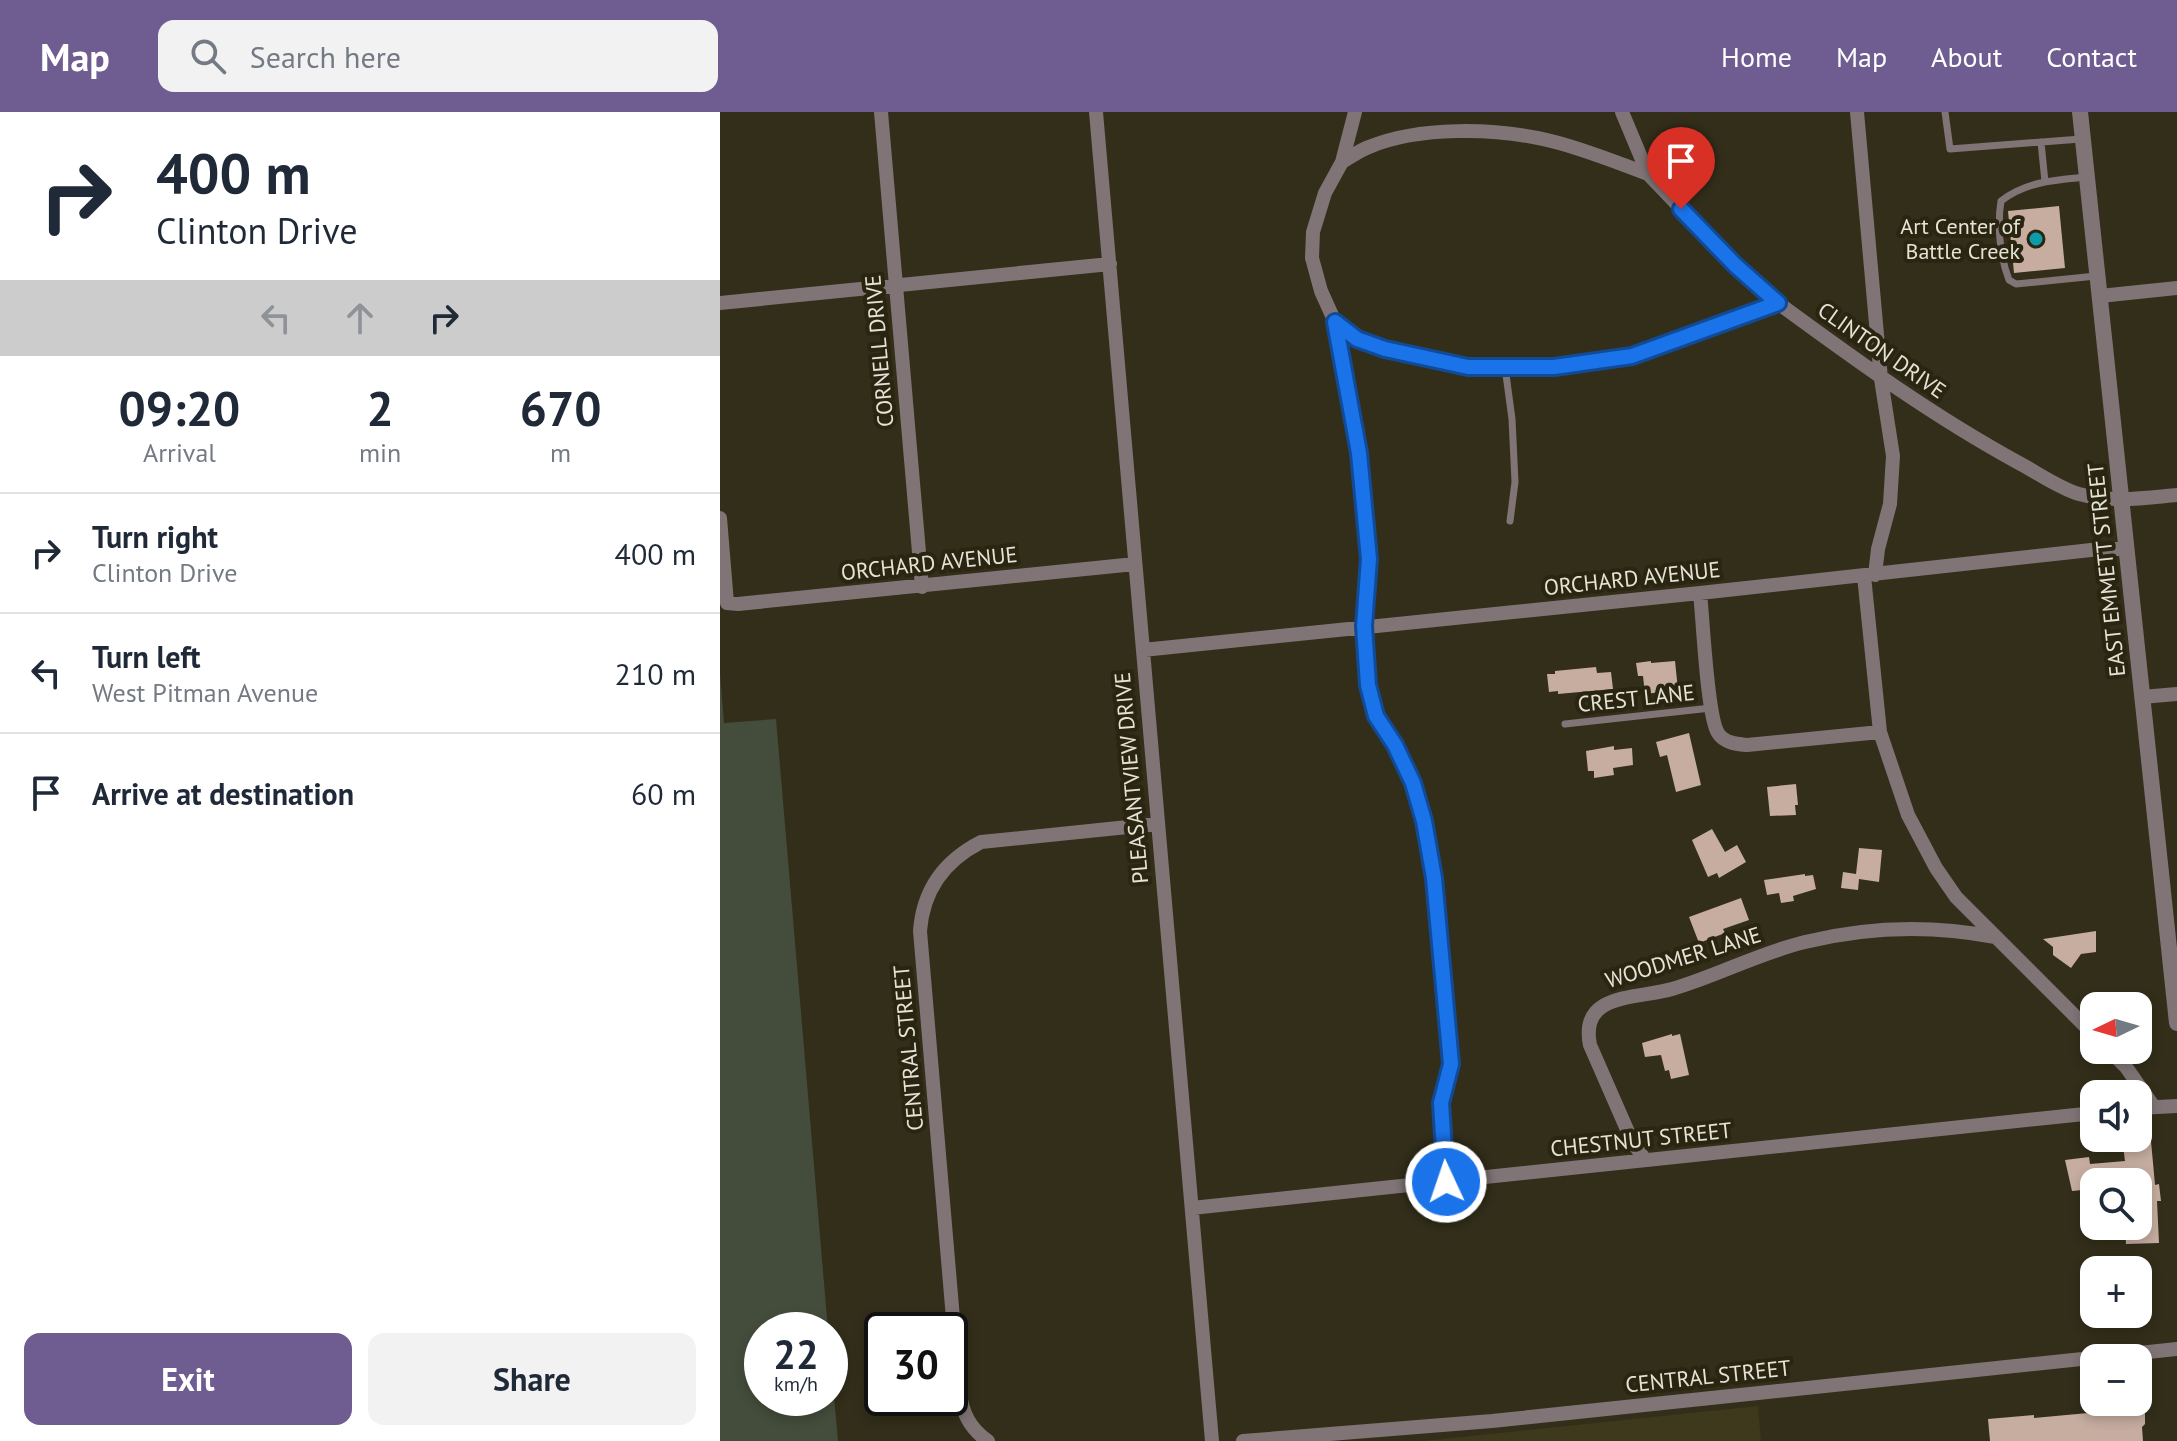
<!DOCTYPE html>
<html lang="en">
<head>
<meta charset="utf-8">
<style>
  :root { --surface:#fff; --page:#f2f2f3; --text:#1f2937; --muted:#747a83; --line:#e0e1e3; --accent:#6f5d91 }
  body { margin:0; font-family:"PT Sans",sans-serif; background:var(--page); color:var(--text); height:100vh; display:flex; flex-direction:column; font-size:30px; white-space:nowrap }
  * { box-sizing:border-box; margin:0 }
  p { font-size:26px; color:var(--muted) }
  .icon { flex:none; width:44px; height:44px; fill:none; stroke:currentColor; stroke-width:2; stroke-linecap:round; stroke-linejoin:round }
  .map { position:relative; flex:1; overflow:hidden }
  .sheet { display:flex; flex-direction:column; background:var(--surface); width:720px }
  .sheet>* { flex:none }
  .banner { background:#fff; color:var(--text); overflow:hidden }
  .needle { width:52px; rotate:265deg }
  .fabs { position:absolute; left:1360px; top:880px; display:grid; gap:16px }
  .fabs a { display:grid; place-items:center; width:72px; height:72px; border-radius:16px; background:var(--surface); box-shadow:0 4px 12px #0003; font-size:40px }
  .speed { position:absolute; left:24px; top:1200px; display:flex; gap:16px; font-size:40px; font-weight:700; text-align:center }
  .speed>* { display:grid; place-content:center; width:104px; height:104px; border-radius:50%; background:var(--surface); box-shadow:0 4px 12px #0003; line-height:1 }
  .speed small { font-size:20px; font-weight:400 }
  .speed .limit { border:4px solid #111; border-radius:12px; background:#fff; color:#111 }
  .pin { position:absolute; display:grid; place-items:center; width:68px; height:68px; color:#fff; margin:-82px -34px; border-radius:50% 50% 50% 0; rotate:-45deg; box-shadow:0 0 8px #0007 }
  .pin .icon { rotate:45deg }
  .me { position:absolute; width:88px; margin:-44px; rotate:357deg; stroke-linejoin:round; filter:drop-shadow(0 0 6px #0008) }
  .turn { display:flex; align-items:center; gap:28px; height:168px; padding:0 24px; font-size:36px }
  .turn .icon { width:104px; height:104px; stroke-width:2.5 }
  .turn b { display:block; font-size:56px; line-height:68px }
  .lanes { display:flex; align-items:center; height:76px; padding:0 24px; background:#0003; justify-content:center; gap:40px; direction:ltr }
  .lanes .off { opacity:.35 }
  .eta { display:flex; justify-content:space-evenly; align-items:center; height:136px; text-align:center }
  .eta b { font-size:48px; font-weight:700; line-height:56px }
  .primary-button { display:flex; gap:16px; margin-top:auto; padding:16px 24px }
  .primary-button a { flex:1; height:92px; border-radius:16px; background:var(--accent); color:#fff; font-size:32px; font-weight:700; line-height:92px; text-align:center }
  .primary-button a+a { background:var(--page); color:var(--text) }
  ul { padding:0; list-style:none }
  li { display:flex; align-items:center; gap:24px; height:120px; padding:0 24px; border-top:2px solid var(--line) }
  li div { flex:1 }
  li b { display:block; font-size:30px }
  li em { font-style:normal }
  header { display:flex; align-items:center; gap:48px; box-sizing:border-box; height:112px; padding:0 40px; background:var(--accent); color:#fff }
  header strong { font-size:38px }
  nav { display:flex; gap:44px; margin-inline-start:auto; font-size:28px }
  .search { width:560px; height:72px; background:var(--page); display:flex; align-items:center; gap:20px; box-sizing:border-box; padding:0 28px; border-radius:16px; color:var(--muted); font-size:30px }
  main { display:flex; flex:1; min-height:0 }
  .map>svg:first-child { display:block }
</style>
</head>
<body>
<header>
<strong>Map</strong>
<div class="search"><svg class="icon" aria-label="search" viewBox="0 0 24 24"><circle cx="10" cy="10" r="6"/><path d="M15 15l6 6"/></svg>Search here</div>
<nav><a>Home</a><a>Map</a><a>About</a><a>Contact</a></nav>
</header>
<main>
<section class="sheet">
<div class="banner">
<div class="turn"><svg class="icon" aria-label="right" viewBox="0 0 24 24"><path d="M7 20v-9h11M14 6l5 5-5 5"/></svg><div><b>400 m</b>Clinton Drive</div></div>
<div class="lanes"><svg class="icon off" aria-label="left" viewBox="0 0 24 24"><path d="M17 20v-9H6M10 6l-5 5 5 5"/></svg><svg class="icon off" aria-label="ahead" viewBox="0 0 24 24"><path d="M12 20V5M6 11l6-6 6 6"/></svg><svg class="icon" aria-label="right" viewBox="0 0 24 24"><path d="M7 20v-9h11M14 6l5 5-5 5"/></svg></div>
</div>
<div class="eta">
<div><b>09:20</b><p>Arrival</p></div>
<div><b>2</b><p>min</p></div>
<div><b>670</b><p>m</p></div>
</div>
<ul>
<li><svg class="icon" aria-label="right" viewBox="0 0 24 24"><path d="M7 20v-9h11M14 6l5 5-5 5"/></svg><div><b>Turn right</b><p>Clinton Drive</p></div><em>400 m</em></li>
<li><svg class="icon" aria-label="left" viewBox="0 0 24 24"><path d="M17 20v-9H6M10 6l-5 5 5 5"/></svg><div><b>Turn left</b><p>West Pitman Avenue</p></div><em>210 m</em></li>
<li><svg class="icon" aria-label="arrive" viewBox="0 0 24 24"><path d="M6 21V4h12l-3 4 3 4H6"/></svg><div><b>Arrive at destination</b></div><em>60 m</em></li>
</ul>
<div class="primary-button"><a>Exit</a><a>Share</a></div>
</section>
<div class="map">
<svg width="1457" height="1329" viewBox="0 0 1457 1329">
  <rect width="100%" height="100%" fill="#322e1a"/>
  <path fill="#3e381c" d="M 1038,1294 L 1041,1329 L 703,1329 Z"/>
  <path fill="#444d3b" d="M 0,561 L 4,611 L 56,607 L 108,1218 L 42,1218 L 42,1286 L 110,1286 L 110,1240 L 118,1329 L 0,1329 Z"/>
  <path fill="#c6ada0" d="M 1339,94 L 1345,156 L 1294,161 L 1288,99 Z
    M 931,549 L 931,551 L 955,549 L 958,578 L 925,582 L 923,564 L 918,564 L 916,551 Z
    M 876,555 L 877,561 L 891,560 L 893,577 L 838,582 L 838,579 L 829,580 L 827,562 L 835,562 L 835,559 Z
    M 969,621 L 981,673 L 956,680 L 947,643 L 940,645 L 936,630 Z
    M 894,634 L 894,638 L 912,636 L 913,653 L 893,656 L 894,663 L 874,666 L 874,659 L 868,659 L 866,639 Z
    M 1076,672 L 1078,693 L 1075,693 L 1076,703 L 1050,704 L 1047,675 Z
    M 992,717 L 1005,740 L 1017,733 L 1026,750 L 999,766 L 997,761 L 988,765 L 972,728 Z
    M 1139,736 L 1162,738 L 1159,770 L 1139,767 L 1138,778 L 1121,776 L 1123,760 L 1136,762 Z
    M 1085,762 L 1085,764 L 1093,763 L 1096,777 L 1073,784 L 1074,789 L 1061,791 L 1059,781 L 1047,783 L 1044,768 Z
    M 1021,786 L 1029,808 L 1003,817 L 1005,821 L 979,831 L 969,805 Z
    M 1376,819 L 1376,840 L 1361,842 L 1351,856 L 1333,843 L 1333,835 L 1323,827 Z
    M 952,922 L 952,924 L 960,922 L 969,963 L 951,967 L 949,958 L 945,959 L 941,943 L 925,945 L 922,931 Z
    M 1431,1029 L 1435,1073 L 1439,1072 L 1441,1089 L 1437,1089 L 1439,1131 L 1406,1132 L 1405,1114 L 1418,1114 L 1418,1070 L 1372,1070 L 1373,1077 L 1352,1079 L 1345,1048 L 1369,1045 L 1370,1052 L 1405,1049 L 1403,1034 Z
    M 1422,1296 L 1425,1302 L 1425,1312 L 1422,1315 L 1423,1329 L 1270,1329 L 1268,1307 L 1314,1303 L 1314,1306 Z"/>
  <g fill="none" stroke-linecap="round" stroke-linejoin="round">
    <path stroke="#807476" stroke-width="7" d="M 1225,0 L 1230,37 L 1361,27
      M 1321,30 L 1325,70
      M 1367,65 C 1336,68 1307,69 1281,89 C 1277,113 1280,145 1289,168 L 1296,172 L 1376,164
      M 785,255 L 792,307 L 795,370 L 790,409
      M 845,612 L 991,596"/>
    <path stroke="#807476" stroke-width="14" d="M 161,0 L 202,475
      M 376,0 L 492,1329
      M 635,0 L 622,50 L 605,81 L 593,120 L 592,146 L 601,179 L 615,210 L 639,341 L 649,447 L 644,514 L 648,573 L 656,604 L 675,633 L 693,671 L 704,709 L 714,766 L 731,952 L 721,991 L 726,1070
      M 902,0 L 928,62 L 1015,153 L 1058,191
      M 1137,0 L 1161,267 L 1173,344 L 1170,392 L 1158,437 L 1155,463
      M 622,50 C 631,45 640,38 649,35 C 699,14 775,16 827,28 C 862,36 895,50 928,62
      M 1380,184 L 1457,176
      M 0,191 L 390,152
      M 615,210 L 637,227 L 665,237 L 748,255 L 834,255 L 912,244 L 1058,191 C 1137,249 1213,304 1299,351 C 1318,361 1339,376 1359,382 C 1392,391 1424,386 1457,383
      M 0,406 L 7,491 L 18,492 L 415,452
      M 1144,464 L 1160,620 L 1188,703 L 1216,756 L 1236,785 L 1374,923
      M 980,481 C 983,507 987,604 998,621 C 1004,631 1017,632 1027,633 L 1160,620
      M 423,538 L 980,481 L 1380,437 L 1406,437
      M 1422,585 L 1457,582
      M 1389,938 L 1406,955 L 1434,995
      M 1418,996 L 1457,994
      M 925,1048 L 912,1029 L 870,933 C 859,880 918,887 952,877 C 997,864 1039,841 1085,830 C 1147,815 1212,813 1274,825
      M 472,1096 L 1374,1001
      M 268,1329 C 249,1316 242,1300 239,1277 L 200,819 C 203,778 224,749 261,730 L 437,712
      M 523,1329 L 772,1309 L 1457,1237"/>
    <path stroke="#807476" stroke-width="16" d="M 1360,0 L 1457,911"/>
  </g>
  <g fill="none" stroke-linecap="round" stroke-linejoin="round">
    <g stroke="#114b97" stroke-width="20">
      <path id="route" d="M 726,1070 L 721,991 L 731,952 L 714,766 L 704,709 L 693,671 L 675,633 L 656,604 L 648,573 L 644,514 L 649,447 L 639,341 L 615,210 L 637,227 L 665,237 L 748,255 L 834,255 L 912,244 L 1058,191 L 1015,153 L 961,97"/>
    </g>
    <use href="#route" stroke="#1a73e8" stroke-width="14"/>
  </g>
  <circle fill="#0f9aa8" stroke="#292510" stroke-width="3" cx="1316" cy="127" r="8"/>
  <g text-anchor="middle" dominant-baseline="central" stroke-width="8" stroke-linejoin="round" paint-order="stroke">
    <g font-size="22" fill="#e5e2d6" stroke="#292510" text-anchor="end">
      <text x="1300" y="114">Art Center of<tspan x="1300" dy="25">Battle Creek</tspan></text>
    </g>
    <g font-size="22" fill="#e5e2d6" stroke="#292510">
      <text transform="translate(1162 238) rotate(35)">CLINTON DRIVE</text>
      <text transform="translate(159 239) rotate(-95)">CORNELL DRIVE</text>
      <text transform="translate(209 451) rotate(-6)">ORCHARD AVENUE</text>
      <text transform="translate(1386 458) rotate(-96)">EAST EMMETT STREET</text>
      <text transform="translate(912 466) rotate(-6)">ORCHARD AVENUE</text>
      <text transform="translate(916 586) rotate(-6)">CREST LANE</text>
      <text transform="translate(411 666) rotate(-95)">PLEASANTVIEW DRIVE</text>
      <text transform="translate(963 845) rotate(-17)">WOODMER LANE</text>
      <text transform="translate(188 936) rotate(-95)">CENTRAL STREET</text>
      <text transform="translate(921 1027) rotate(-6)">CHESTNUT STREET</text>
      <text transform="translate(988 1264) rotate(-6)">CENTRAL STREET</text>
    </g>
  </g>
</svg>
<div class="fabs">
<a><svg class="needle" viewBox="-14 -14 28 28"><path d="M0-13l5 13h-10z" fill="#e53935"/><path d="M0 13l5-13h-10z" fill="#747a83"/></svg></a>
<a><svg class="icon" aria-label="sound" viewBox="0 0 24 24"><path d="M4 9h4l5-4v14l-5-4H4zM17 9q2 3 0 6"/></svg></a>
<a><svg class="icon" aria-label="search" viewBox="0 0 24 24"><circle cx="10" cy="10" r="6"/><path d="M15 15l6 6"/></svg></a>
<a>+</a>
<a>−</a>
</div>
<div class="speed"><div>22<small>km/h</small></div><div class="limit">30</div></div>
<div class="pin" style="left:961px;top:97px;background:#d93025"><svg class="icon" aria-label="arrive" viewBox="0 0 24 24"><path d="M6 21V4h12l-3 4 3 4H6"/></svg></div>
<svg class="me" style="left:726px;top:1070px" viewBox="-20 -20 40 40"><circle r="17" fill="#1a73e8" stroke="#fff" stroke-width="3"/><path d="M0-11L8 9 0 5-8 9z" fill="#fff"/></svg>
</div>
</main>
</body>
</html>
